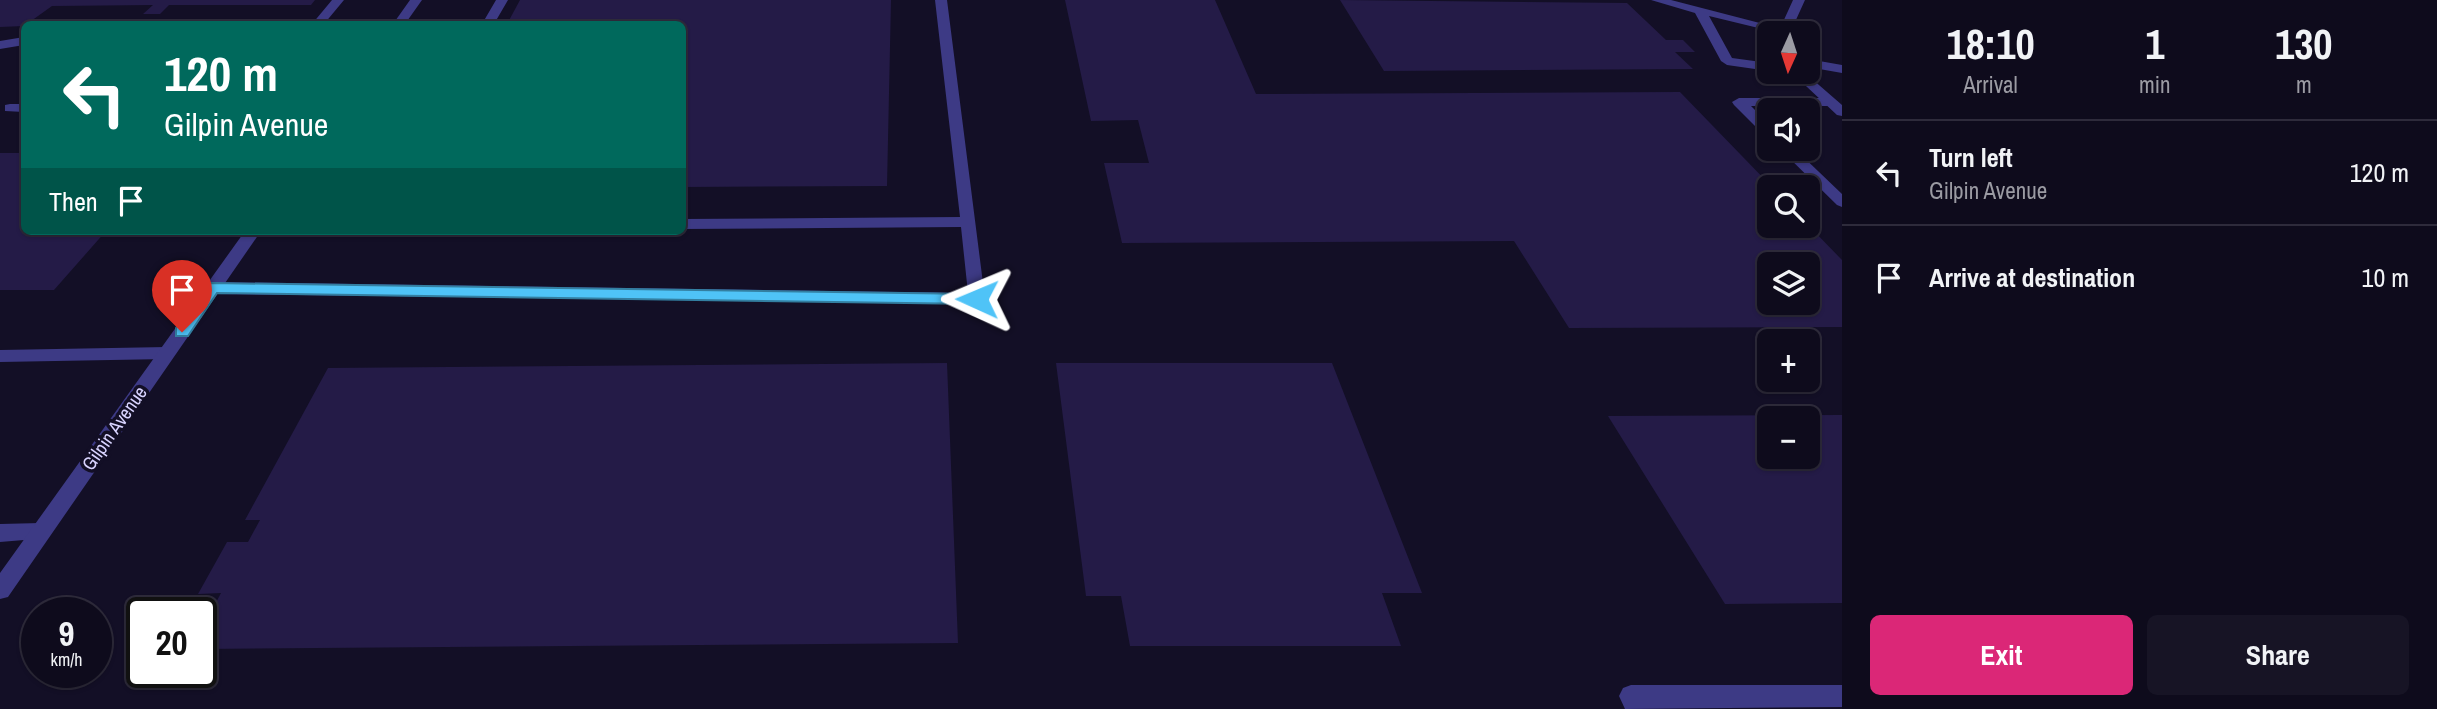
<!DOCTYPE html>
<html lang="en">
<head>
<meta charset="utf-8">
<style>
  :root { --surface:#0e0b1c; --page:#171425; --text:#f1f3f6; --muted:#9b9ba3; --line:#2e2b3b; --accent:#db2777 }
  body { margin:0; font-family:"Archivo Narrow",sans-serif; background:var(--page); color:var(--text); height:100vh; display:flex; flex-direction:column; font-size:26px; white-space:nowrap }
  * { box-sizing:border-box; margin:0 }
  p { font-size:23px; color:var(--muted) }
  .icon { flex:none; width:38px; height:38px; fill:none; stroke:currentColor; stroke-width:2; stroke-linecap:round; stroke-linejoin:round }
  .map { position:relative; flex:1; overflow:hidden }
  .sheet { display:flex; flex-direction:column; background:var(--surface); width:595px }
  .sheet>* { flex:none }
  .hud { position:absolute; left:21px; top:21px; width:665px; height:214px; border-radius:10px; box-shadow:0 2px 5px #0004,0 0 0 2px var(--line); background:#00695c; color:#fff; overflow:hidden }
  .needle { width:46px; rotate:183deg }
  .fabs { position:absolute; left:1757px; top:21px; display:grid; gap:14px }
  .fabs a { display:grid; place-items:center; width:63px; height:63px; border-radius:10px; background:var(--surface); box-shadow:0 2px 5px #0004,0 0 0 2px var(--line); font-size:35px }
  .speed { position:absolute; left:21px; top:597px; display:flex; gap:14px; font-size:35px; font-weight:700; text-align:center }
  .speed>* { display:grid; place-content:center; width:91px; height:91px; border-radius:50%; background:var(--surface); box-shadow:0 2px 5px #0004,0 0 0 2px var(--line); line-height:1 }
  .speed small { font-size:18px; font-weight:400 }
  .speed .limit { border:4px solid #111; border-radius:10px; background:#fff; color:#111 }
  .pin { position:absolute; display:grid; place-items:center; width:60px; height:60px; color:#fff; margin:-72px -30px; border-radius:50% 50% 50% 0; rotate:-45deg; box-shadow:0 0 7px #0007 }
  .pin .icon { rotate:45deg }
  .me { position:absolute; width:77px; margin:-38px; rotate:271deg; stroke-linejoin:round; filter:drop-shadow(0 0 5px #0008) }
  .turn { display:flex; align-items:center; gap:24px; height:147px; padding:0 28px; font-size:32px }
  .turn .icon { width:91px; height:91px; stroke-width:2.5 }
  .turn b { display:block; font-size:49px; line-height:60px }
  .then { display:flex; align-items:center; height:66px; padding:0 28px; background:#0003; gap:14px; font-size:26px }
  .eta { display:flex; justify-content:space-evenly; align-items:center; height:119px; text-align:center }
  .eta b { font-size:42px; font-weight:800; line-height:49px }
  .action { display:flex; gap:14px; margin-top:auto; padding:14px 28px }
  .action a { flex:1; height:80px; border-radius:10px; background:var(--accent); color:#fff; font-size:28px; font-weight:800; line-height:80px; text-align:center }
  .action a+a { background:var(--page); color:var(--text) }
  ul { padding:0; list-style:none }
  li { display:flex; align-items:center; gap:21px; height:105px; padding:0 28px; border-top:2px solid var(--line) }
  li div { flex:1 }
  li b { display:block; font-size:26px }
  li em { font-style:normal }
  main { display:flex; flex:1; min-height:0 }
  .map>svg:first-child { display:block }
</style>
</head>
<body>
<main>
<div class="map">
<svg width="1842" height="709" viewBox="0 0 1842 709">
  <rect width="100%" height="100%" fill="#130f26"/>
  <path fill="#241b47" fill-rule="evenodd" d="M 0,0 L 315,0 L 311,5 L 169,5 L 160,14 L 143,14 L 153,5 L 52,6 L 24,26 L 0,27 Z
    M 520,0 L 891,0 L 887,186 L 682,187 L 682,24 L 507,24 Z
    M 1065,0 L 1215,0 L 1256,94 L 1680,92 L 1772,187 L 1769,187 L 1769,226 L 1809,226 L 1842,260 L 1842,327 L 1569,328 L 1514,241 L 1122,243 L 1104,163 L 1149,163 L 1138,120 L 1091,121 ZM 1769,264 L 1808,264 L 1808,303 L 1769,303 Z
    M 1340,0 L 1627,3 L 1666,40 L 1683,40 L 1695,52 L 1675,52 L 1693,69 L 1384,71 Z
    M 0,153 L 24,153 L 24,231 L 106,231 L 54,290 L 0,290 Z
    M 947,363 L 958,643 L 201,649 L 201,618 L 208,618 L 221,593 L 198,594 L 227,542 L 248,542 L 260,520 L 245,520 L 328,368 Z
    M 1056,363 L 1332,363 L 1422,593 L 1382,593 L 1401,646 L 1130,646 L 1121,596 L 1086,596 Z
    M 1842,415 L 1842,603 L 1725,604 L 1608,416 ZM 1769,418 L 1808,418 L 1808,457 L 1769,457 Z"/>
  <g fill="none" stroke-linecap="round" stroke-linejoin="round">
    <path fill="#3d3a85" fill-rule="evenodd" d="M 332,0 L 344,0 L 324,24 L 312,24 Z
      M 496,0 L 508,0 L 494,24 L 482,24 Z
      M 935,0 L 947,0 L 985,299 L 983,303 L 213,294 L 205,288 L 213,282 L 968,293 L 961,227 L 682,229 L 682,219 L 960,217 Z
      M 1651,0 L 1671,0 L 1791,31 L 1779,33 L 1709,16 L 1732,58 L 1769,63 L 1769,71 L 1727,65 L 1721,61 L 1695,13 Z
      M 24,37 L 24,45 L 0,49 L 0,41 Z
      M 1808,59 L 1842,65 L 1842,73 L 1808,67 Z
      M 1739,98 L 1831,98 L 1838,102 L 1831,106 L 1751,106 L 1769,124 L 1769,136 L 1764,135 L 1734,105 L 1732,102 Z
      M 10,104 L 24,104 L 24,112 L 5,111 L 5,105 Z
      M 1780,149 L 1795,149 L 1842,194 L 1842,207 L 1837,205 Z
      M 167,347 L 176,353 L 167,359 L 0,362 L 0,350 Z
      M 41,523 L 48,526 L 51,532 L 48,538 L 0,542 L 0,524 Z
      M 1631,685 L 1842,685 L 1842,707 L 1625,709 L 1619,696 L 1623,688 Z"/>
    <path fill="#3d3a85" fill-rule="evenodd" d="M 410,0 L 422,0 L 405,24 L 393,24 Z
      M 1793,0 L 1805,0 L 1790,33 L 1778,33 Z
      M 1791,72 L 1804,72 L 1842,105 L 1842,116 L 1837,115 Z
      M 245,231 L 261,231 L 8,597 L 0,599 L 0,573 Z"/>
  </g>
  <path fill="#4fc3f7" stroke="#337fa1" stroke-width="2" d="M 212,283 L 977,294 L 985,299 L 977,304 L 217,293 L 188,336 L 176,336 L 176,328 L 207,284 Z"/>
  <g text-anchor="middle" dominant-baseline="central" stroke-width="7" stroke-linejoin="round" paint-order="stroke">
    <g font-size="19" fill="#d9d4ff" stroke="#130f26">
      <text transform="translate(114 428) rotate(-55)">Gilpin Avenue</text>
    </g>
  </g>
</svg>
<div class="fabs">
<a><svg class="needle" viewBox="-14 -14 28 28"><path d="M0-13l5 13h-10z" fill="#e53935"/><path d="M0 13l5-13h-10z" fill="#9b9ba3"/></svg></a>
<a><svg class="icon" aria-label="sound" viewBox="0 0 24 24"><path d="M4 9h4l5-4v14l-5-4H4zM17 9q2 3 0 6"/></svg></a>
<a><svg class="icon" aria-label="search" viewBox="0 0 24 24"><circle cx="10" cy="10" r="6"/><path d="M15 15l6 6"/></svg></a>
<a><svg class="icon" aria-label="layers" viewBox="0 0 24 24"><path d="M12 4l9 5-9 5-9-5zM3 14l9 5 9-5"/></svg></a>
<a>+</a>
<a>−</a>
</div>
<div class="speed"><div>9<small>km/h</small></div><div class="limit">20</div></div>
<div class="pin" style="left:182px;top:332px;background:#d93025"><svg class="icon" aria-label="arrive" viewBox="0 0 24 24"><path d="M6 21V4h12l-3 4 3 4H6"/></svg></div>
<svg class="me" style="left:977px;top:299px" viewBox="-20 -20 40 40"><path d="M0-17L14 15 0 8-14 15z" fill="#4fc3f7" stroke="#fff" stroke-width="4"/></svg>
<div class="hud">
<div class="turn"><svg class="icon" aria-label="left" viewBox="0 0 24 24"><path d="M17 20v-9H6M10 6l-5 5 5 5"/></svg><div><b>120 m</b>Gilpin Avenue</div></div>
<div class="then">Then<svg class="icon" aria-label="arrive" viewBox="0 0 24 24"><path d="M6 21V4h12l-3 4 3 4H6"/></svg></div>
</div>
</div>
<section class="sheet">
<div class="eta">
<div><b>18:10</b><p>Arrival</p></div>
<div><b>1</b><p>min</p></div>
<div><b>130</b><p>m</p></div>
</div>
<ul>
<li><svg class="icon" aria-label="left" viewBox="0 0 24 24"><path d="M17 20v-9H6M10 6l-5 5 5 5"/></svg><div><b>Turn left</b><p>Gilpin Avenue</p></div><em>120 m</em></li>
<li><svg class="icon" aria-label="arrive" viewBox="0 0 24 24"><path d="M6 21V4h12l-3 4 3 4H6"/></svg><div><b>Arrive at destination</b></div><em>10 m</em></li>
</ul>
<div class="action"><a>Exit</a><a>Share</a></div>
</section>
</main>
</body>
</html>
